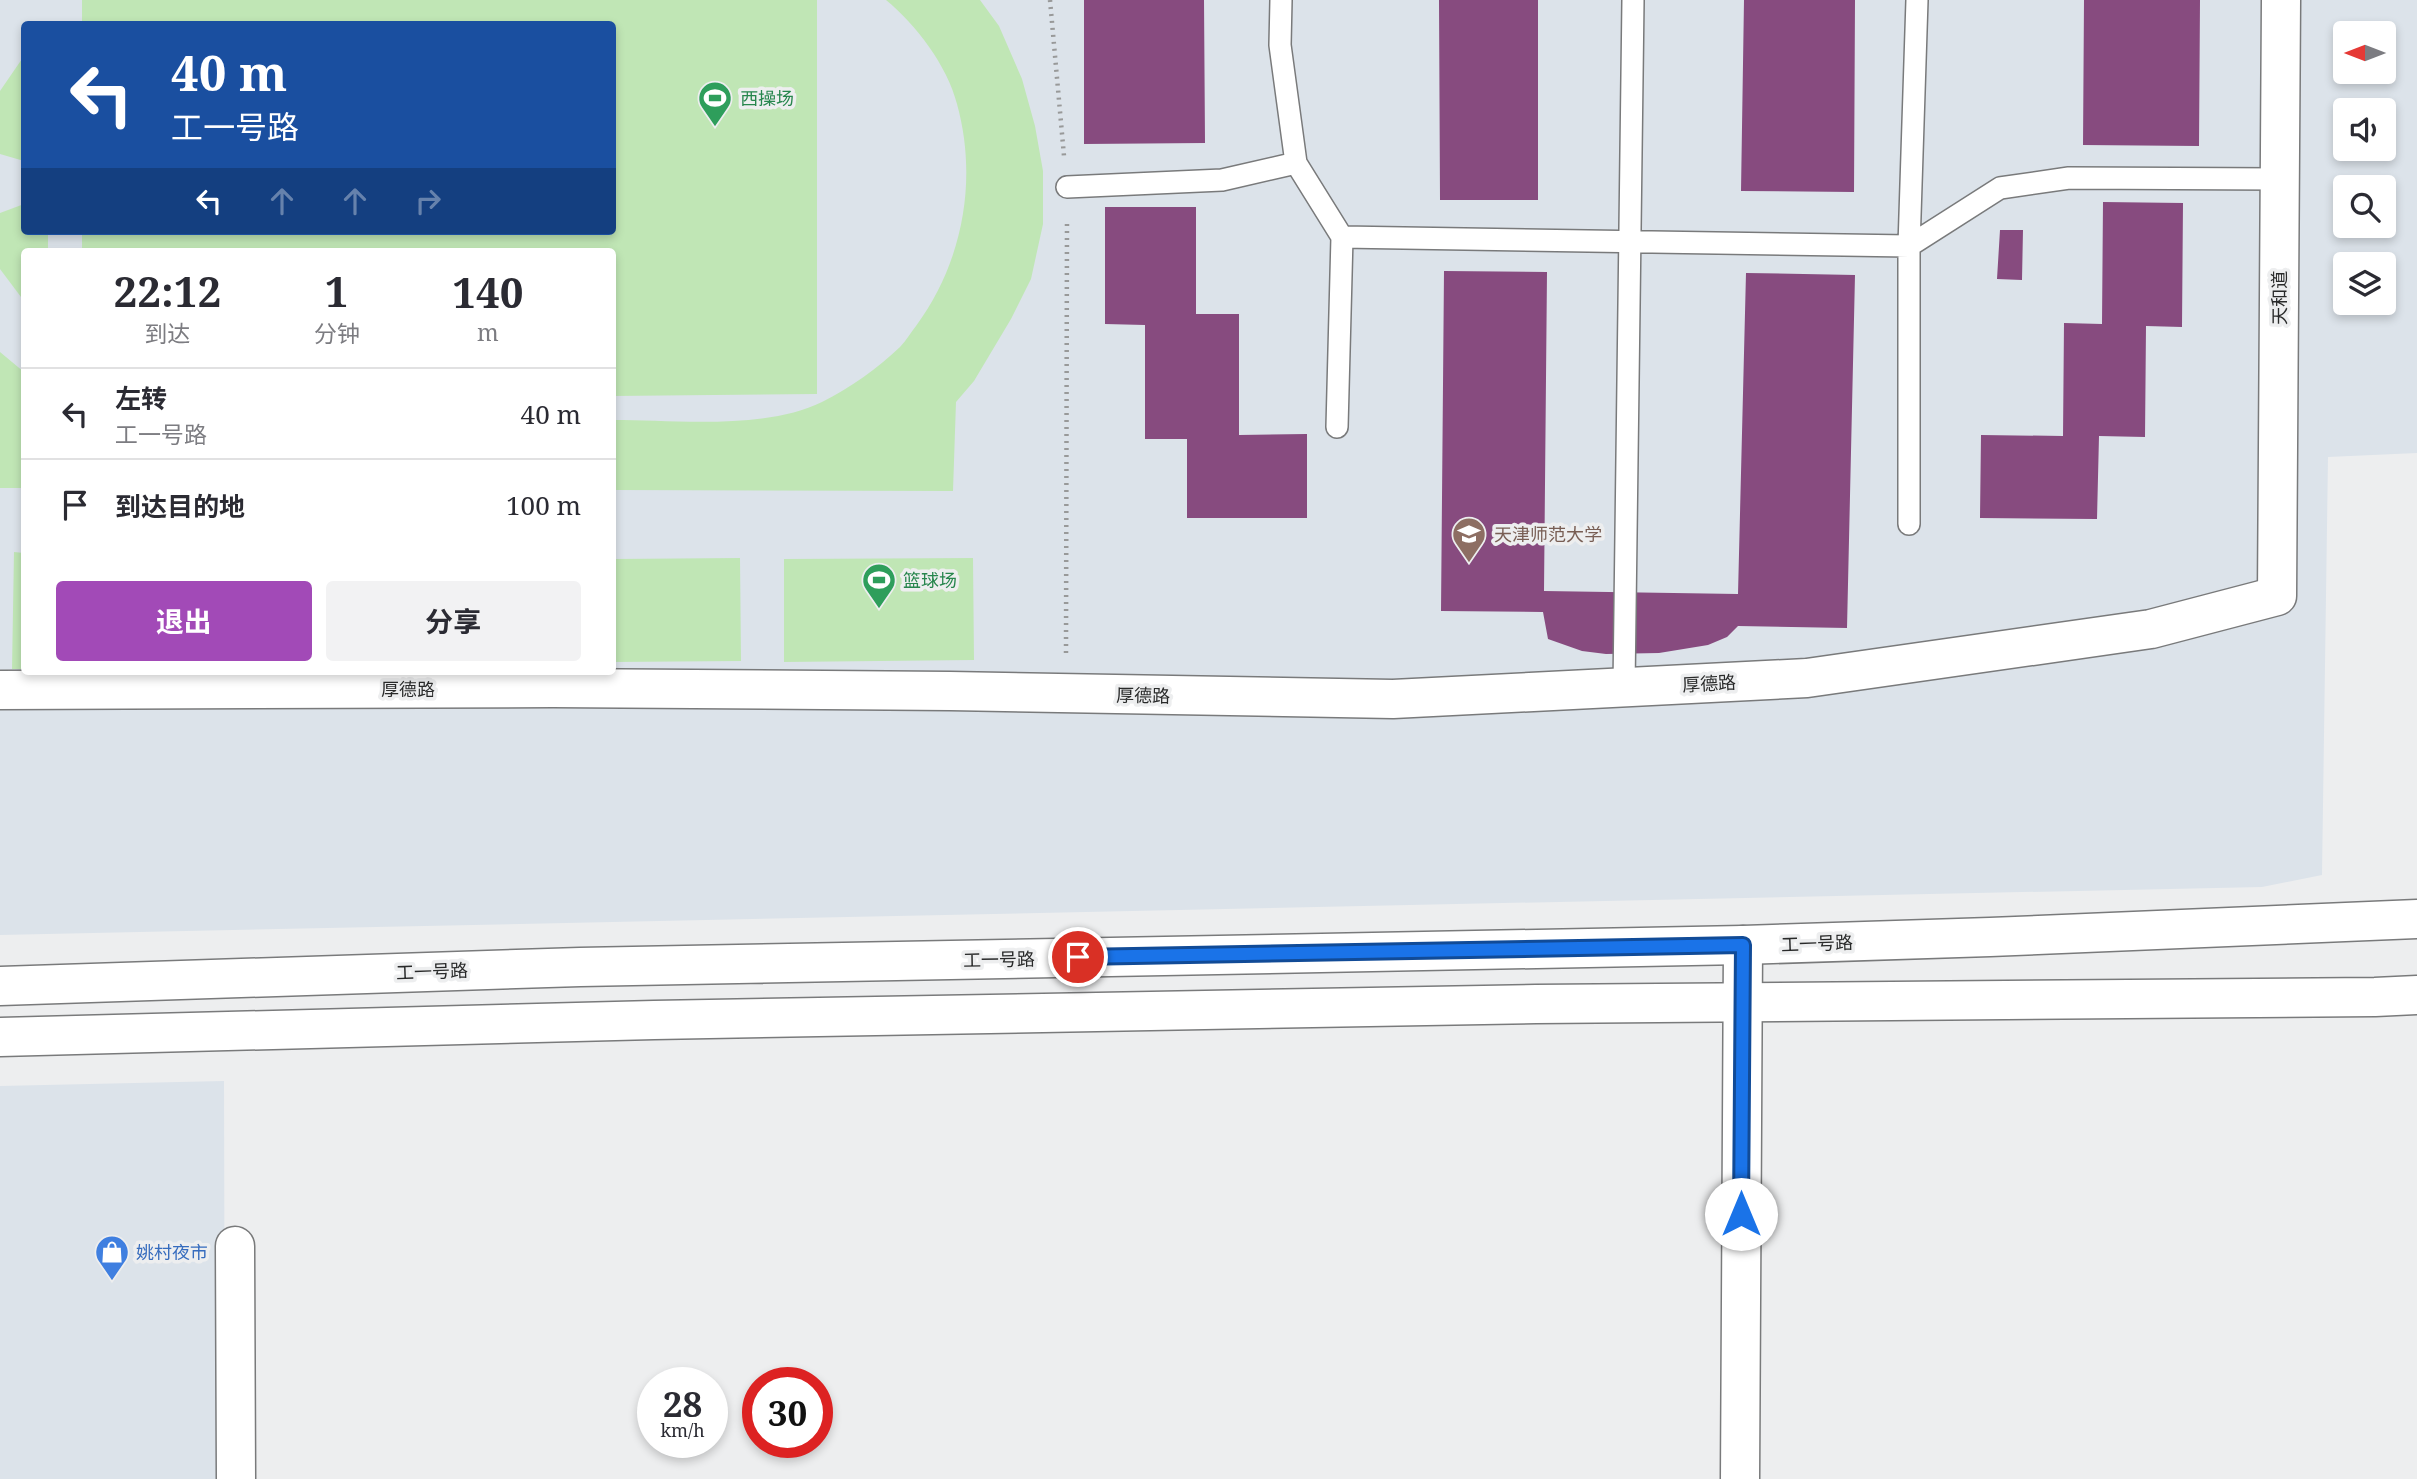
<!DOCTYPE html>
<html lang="zh">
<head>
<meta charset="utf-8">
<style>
  :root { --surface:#fff; --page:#f2f2f3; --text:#2b2b33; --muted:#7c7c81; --line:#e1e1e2; --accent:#a24ab7 }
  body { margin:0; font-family:"Noto Serif","Noto Sans SC",serif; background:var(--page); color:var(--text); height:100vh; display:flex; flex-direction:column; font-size:26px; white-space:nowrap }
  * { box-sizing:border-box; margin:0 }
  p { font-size:23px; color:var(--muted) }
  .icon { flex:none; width:38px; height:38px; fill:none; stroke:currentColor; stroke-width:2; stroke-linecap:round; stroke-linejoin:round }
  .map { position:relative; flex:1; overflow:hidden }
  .sheet { position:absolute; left:21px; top:248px; width:595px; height:427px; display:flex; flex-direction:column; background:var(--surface); border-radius:7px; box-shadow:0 4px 10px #0003 }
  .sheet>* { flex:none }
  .banner { position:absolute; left:21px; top:21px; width:595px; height:214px; border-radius:7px; box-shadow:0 4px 10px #0003; background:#1a4fa0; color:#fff; overflow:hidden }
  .needle { width:46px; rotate:270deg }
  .fabs { position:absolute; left:2333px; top:21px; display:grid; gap:14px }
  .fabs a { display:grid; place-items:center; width:63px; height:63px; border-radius:7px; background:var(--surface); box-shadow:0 4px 10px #0003; font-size:35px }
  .speed { position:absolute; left:637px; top:1367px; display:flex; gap:14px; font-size:35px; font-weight:700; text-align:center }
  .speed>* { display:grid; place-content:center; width:91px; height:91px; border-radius:50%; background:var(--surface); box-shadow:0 4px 10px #0003; line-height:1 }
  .speed small { font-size:18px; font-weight:400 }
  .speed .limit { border:10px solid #d22; background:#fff; color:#111 }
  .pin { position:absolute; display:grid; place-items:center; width:60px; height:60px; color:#fff; margin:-30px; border:4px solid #fff; border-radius:50%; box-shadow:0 2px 7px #0007 }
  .me { position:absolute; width:77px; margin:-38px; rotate:0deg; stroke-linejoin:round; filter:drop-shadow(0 0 5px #0008) }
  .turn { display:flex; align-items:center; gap:24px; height:147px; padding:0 35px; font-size:32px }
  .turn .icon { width:91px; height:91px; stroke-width:2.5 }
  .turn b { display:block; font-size:49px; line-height:60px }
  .lanes { display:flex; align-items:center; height:66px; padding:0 35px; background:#0003; justify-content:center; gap:35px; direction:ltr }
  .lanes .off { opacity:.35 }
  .eta { display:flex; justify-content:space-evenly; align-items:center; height:119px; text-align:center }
  .eta b { font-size:42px; font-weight:700; line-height:49px }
  .cta { display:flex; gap:14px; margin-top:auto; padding:14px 35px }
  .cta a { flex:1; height:80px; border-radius:7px; background:var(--accent); color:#fff; font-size:28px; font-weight:700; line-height:80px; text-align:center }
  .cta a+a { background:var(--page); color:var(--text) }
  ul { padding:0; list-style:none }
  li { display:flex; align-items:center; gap:21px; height:91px; padding:0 35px; border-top:2px solid var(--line) }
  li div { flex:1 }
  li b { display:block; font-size:26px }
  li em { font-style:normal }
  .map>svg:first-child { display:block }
</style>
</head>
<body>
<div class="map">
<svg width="2417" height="1479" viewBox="0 0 2417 1479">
  <rect width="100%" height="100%" fill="#edeeef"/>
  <path fill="#dce3ea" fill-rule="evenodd" d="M 0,0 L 2417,0 L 2417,453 L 2328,457 L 2322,875 L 2262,887 L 0,935 ZM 24,24 L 612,24 L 612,231 L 24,231 ZM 2345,33 L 2384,33 L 2384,72 L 2345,72 ZM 2345,110 L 2384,110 L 2384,149 L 2345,149 ZM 2345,187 L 2384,187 L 2384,226 L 2345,226 ZM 24,252 L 612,252 L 612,672 L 24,672 ZM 2345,264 L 2384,264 L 2384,303 L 2345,303 Z
    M 224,1081 L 225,1479 L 0,1479 L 0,1086 Z"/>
  <path fill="#c0e6b5" d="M 82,0 L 817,0 L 817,394 L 613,396 L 612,252 L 82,252 L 82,231 L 612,231 L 612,24 L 82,24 Z
    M 886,0 L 980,0 L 999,26 L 1022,79 L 1035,126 L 1043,171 L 1043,224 L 1031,279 L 1011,319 L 974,381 L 956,402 L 953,491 L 613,490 L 613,420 C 676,420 765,430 822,402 C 850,388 878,368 900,347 C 906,341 911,332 916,326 C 963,262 978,180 957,104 C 947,65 916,25 886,0 Z
    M 24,56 L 24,161 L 0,154 L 0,91 Z
    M 24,204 L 24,231 L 48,231 L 48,252 L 24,252 L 24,301 L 0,269 L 0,213 Z
    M 0,352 L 24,372 L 24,488 L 0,488 Z
    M 14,552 L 24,553 L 24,669 L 12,669 Z
    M 740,558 L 741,661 L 613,662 L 613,559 Z
    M 973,558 L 974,660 L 784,662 L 784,559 Z"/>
  <path fill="#874b7f" d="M 1084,0 L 1204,0 L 1205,143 L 1084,144 Z
    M 1439,0 L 1538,0 L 1538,200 L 1440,200 Z
    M 1744,0 L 1855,0 L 1854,192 L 1741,191 Z
    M 2084,0 L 2200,0 L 2199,146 L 2083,145 Z
    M 2103,202 L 2183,203 L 2182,327 L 2146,326 L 2145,437 L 2099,436 L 2097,519 L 1980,518 L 1981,435 L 2063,436 L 2064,323 L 2102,324 Z
    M 1105,207 L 1196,207 L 1196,314 L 1239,314 L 1239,435 L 1307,434 L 1307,518 L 1187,518 L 1187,439 L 1145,439 L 1145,325 L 1105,324 Z
    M 2000,230 L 2023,230 L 2022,280 L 1997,279 Z
    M 1444,271 L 1547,272 L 1544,591 L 1738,594 L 1746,273 L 1855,275 L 1847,628 L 1738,626 L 1727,637 L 1708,645 L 1659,653 L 1606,654 L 1582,651 L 1548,639 L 1543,612 L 1441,611 Z"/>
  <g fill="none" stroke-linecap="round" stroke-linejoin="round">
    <g stroke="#797a7b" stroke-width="24">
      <path id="lane" d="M 1281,0 L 1280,45 L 1296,163 L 1342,237 L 1909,246 L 1917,0
        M 1067,187 L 1222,180 L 1296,163
        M 1337,427 L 1342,237
        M 1909,524 L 1909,246 L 2000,188 L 2069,178 L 2279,179
        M 1624,687 L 1633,0"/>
    </g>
    <g stroke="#797a7b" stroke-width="41">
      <path id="street" d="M 0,690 L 553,688 L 950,691 L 1393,699 L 1807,678 L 2151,629 L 2277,596 L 2281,0
        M 235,1246 L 236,1479
        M 1740,1479 L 1743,945"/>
    </g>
    <g stroke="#797a7b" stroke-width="41">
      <path id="secondary" d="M 0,986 L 580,967 L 1743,945 L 1990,937 L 2417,919
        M 0,1037 L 654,1020 L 1536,1004 L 2375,997 L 2417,995"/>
    </g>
    <path stroke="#989999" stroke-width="4.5" stroke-dasharray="2 5" stroke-linecap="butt" d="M 1050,0 L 1064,156
      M 1066,653 L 1067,221"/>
    <use href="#lane" stroke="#fff" stroke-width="21"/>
    <use href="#street" stroke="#fff" stroke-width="38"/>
    <use href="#secondary" stroke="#fff" stroke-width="38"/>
  </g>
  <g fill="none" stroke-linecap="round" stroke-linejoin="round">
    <g stroke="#114b97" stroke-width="18">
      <path id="route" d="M 1078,957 L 1743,945 L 1741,1214"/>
    </g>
    <use href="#route" stroke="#1a73e8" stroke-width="12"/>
  </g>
  <defs>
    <g id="stadium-pin" transform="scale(1.75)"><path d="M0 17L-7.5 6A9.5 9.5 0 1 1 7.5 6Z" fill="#2e9e5b" stroke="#edeeef"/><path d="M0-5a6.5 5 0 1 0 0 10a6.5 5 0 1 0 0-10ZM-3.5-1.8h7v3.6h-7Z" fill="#fff"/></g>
    <g id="university-pin" transform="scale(1.75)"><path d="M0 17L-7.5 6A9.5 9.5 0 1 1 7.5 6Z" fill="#8d6e63" stroke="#edeeef"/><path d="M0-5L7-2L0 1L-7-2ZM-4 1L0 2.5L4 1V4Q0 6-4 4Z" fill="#fff"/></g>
    <g id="shop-pin" transform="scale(1.75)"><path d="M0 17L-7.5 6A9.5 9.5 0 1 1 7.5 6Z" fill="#3f7fe0" stroke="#edeeef"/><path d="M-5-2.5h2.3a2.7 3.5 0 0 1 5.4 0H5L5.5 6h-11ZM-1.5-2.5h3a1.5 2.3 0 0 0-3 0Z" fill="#fff"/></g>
  </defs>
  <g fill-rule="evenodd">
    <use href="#stadium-pin" x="715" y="98"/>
    <use href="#university-pin" x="1469" y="534"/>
    <use href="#stadium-pin" x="879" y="580"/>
    <use href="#shop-pin" x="112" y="1252"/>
  </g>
  <g text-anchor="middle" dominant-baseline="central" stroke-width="7" stroke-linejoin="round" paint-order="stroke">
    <g font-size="18" fill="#27864d" stroke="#edeeef" text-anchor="start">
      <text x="740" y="98">西操场</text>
      <text x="903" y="580">篮球场</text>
    </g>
    <g font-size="18" fill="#292a2a" stroke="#edeeef">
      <text transform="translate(2279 298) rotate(-90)">天和道</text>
      <text transform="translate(1709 683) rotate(-3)">厚德路</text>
      <text x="408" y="689">厚德路</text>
      <text transform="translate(1143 695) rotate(1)">厚德路</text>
      <text transform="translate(1817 943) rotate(-2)">工一号路</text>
      <text transform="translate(999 959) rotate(-1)">工一号路</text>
      <text transform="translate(432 971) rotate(-2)">工一号路</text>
    </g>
    <g font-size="18" fill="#785e54" stroke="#edeeef" text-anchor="start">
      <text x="1494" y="534">天津师范大学</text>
    </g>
    <g font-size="18" fill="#366cbe" stroke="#edeeef" text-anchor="start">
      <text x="136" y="1252">姚村夜市</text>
    </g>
  </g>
</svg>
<div class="fabs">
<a><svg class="needle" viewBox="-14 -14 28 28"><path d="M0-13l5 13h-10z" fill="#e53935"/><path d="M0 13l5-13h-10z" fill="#7c7c81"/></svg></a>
<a><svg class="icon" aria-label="sound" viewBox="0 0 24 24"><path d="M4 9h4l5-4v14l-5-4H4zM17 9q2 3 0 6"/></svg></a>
<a><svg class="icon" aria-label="search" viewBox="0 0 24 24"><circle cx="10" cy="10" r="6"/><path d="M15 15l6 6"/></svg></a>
<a><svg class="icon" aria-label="layers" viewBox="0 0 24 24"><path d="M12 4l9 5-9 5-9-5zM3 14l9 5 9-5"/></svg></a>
</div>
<div class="speed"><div>28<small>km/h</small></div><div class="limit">30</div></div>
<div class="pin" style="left:1078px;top:957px;background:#d93025"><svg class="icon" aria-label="arrive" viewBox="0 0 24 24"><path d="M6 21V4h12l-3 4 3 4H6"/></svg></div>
<svg class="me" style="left:1741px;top:1214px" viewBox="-20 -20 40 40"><circle r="19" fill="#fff"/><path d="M0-13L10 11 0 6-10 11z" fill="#1a73e8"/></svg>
<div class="banner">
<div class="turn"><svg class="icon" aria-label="left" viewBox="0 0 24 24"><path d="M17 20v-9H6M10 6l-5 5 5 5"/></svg><div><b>40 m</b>工一号路</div></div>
<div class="lanes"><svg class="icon" aria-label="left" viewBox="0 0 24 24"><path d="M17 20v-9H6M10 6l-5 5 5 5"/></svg><svg class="icon off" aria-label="ahead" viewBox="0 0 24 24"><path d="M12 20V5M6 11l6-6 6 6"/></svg><svg class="icon off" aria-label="ahead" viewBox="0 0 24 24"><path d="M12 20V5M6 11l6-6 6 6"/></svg><svg class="icon off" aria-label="right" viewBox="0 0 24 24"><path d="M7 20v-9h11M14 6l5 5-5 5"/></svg></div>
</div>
<section class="sheet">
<div class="eta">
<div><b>22:12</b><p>到达</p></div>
<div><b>1</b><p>分钟</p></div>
<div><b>140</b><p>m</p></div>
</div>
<ul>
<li><svg class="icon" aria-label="left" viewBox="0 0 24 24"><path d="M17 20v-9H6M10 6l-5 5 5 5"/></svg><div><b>左转</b><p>工一号路</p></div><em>40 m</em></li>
<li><svg class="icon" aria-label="arrive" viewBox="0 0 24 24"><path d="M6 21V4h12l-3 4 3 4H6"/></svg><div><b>到达目的地</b></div><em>100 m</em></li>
</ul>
<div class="cta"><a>退出</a><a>分享</a></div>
</section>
</div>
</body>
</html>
